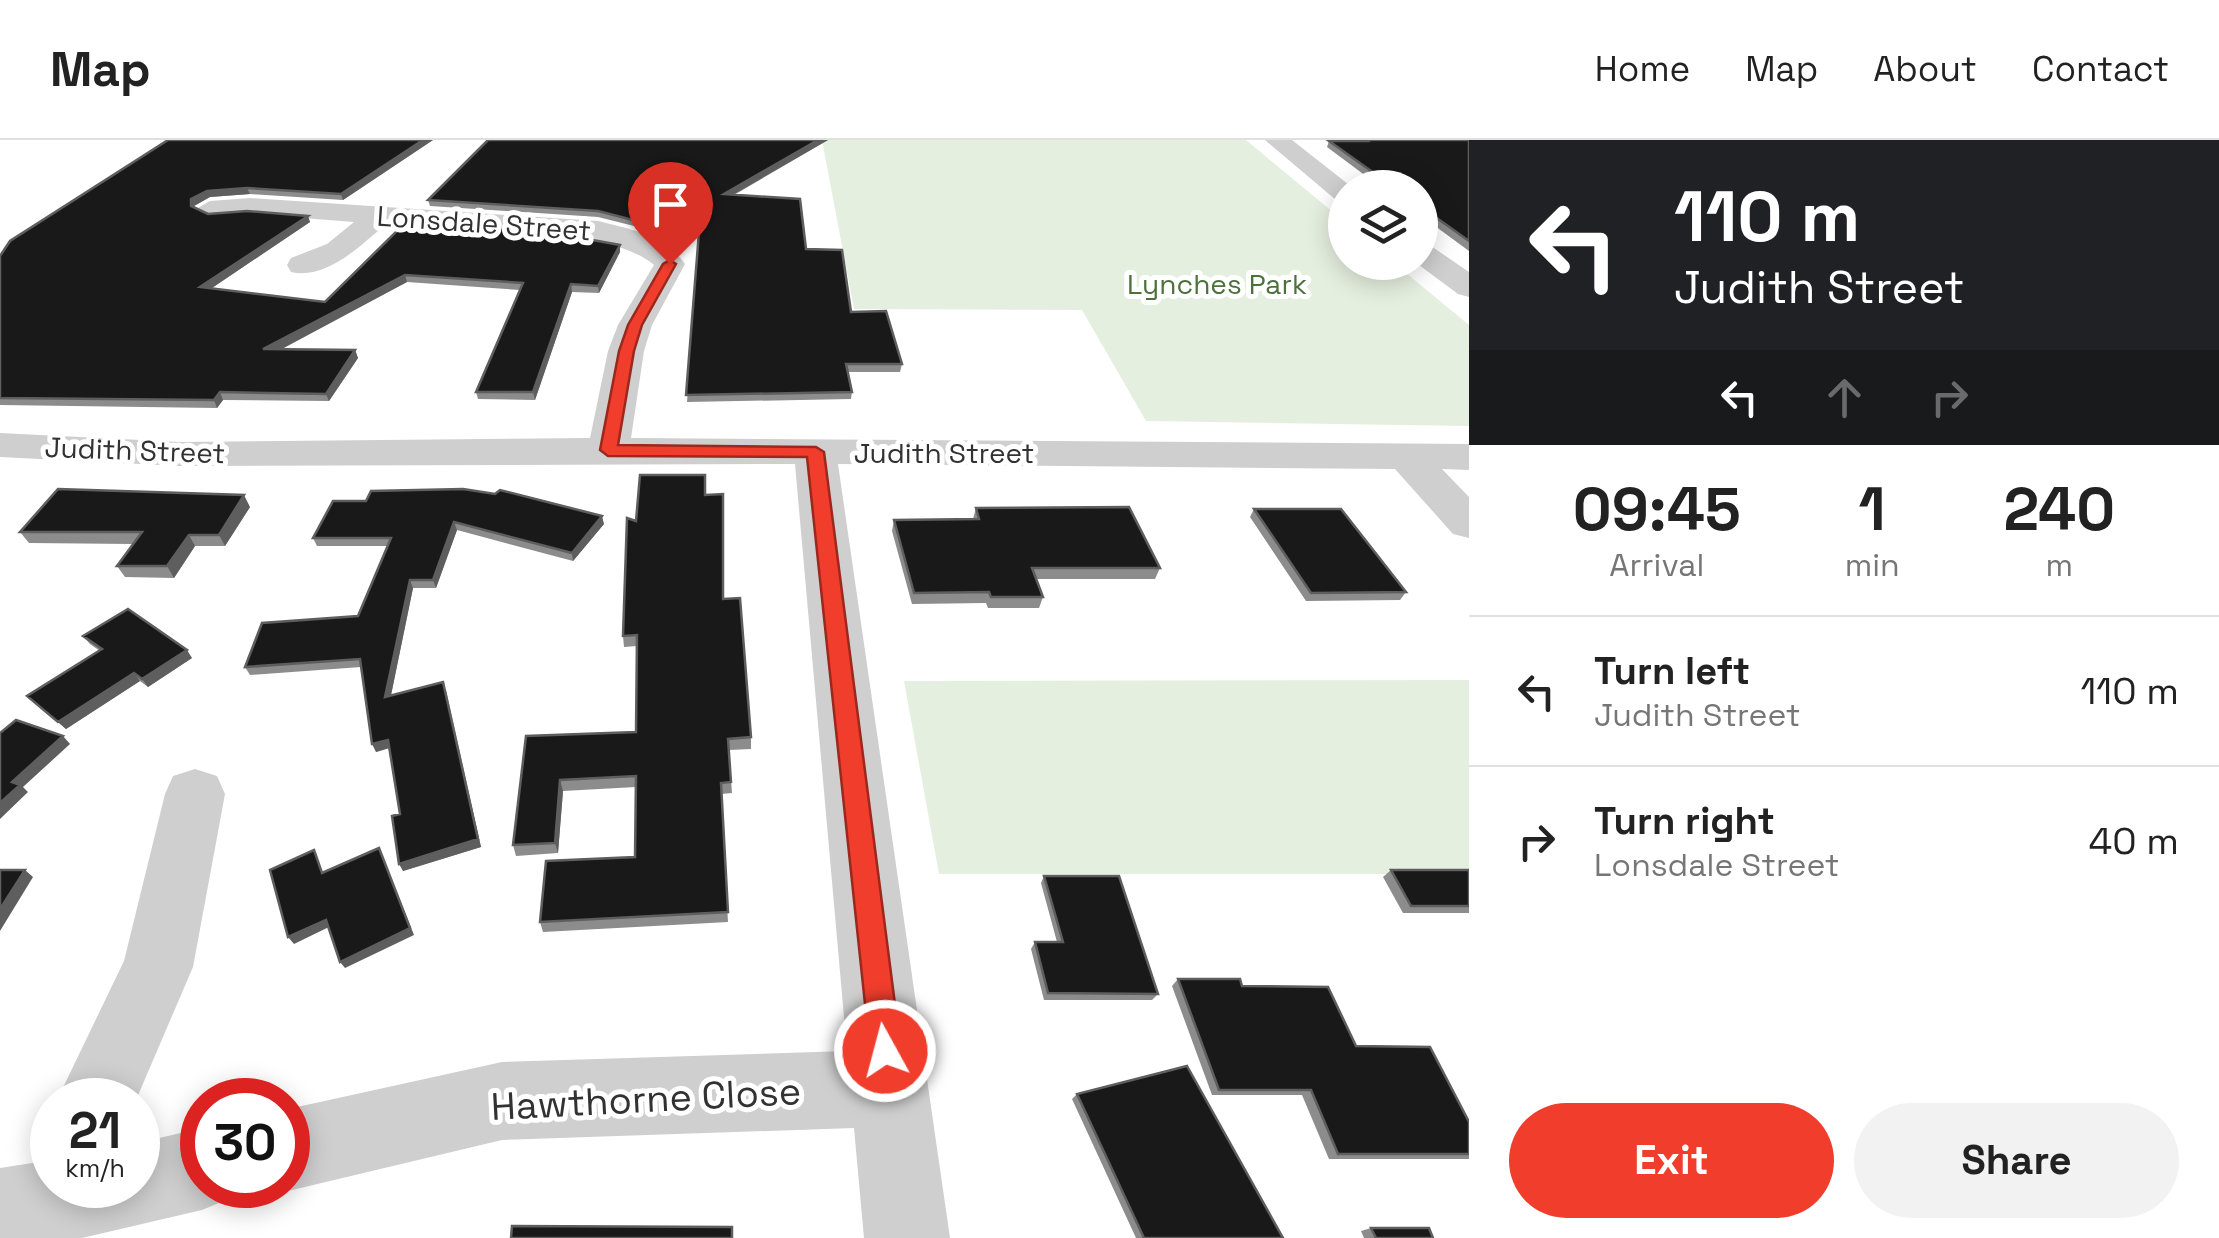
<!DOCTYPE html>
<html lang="en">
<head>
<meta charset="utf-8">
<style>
  :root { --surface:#fff; --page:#f2f2f2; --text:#222; --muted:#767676; --line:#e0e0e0; --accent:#f03d2c }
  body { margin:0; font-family:"Space Grotesk",sans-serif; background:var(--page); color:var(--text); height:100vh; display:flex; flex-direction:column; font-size:38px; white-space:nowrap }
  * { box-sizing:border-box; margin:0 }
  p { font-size:32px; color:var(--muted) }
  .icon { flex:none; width:55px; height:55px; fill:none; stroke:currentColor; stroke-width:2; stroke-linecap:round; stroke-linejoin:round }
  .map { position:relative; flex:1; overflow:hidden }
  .panel { display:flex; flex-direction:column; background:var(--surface); width:750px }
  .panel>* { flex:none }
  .top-card { background:#202124; color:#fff; overflow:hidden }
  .fabs { position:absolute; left:1328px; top:30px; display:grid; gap:20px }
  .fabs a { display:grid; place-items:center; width:110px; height:110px; border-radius:50%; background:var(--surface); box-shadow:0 5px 25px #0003; font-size:50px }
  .speed { position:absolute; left:30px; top:938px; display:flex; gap:20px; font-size:50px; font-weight:700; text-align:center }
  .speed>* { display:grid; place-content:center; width:130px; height:130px; border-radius:50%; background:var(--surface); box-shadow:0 5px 25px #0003; line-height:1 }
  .speed small { font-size:25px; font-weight:400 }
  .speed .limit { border:15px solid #d22; background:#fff; color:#111 }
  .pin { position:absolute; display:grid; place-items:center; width:85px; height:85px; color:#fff; margin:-102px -42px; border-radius:50% 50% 50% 0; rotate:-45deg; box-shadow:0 0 10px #0007 }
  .pin .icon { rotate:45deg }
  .me { position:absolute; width:110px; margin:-55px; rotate:353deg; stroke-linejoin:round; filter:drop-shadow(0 0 8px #0008) }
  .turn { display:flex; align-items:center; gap:35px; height:210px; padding:0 40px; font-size:45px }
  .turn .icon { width:130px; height:130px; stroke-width:2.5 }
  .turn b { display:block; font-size:70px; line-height:85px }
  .lanes { display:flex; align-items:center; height:95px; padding:0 40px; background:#0003; justify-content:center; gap:50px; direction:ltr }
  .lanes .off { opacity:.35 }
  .eta { display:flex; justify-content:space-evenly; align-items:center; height:170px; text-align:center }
  .eta b { font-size:60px; font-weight:800; line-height:70px }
  .action { display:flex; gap:20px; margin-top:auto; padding:20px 40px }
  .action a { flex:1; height:115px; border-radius:60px; background:var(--accent); color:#fff; font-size:40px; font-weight:800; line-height:115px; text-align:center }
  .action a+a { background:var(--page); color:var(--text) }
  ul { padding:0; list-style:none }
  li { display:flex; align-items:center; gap:30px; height:150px; padding:0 40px; border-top:2px solid var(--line) }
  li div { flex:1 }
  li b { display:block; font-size:38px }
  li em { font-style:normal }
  header { display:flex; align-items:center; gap:60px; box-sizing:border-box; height:140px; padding:0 50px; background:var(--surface); border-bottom:2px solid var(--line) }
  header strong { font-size:48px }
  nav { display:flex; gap:55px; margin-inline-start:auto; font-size:35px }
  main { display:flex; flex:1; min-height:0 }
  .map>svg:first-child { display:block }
</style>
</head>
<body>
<header>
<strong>Map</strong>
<nav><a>Home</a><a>Map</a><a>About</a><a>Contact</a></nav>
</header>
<main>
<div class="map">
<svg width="1469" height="1098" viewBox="0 0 1469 1098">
  <rect width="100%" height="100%" fill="#fff"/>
  <path fill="#e5efdf" d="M 822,0 L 1246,0 L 1345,82 L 1345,122 L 1394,123 L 1469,185 L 1469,286 L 1146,281 L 1082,170 L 854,169 Z
    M 1469,540 L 1469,734 L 939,734 L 904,541 Z"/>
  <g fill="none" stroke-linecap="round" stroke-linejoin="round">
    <path fill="#cfcfcf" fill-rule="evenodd" d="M 1265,0 L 1292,0 L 1353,48 L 1345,48 L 1345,62 L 1336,60 Z
      M 250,58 L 598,81 C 630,89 665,95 685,124 L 652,185 L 644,211 L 631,298 L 1469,304 L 1469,330 L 1442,329 L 1469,357 L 1469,398 L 1453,394 L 1395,329 L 838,324 L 950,1098 L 864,1098 L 854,988 L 502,1000 L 288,1051 L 274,1045 L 288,1045 L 288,969 L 502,922 L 847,911 L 795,324 L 180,326 L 0,317 L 0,293 L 180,302 L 590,298 L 608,211 L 618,185 L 654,125 C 609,85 450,88 386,84 C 361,105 327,140 291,132 L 287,125 L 291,118 L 327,104 L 354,82 L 250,74 L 210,77 L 196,69 L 210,61 Z
      M 1420,103 L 1431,106 L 1469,132 L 1469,157 L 1458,154 L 1415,122 L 1420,122 Z
      M 195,629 L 217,636 L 225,654 L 193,827 L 136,960 L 57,960 L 124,821 L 165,654 L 173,636 Z
      M 202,988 L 202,1045 L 237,1045 L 231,1058 L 202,1070 L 82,1098 L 0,1098 L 0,1028 L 52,1020 L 52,1045 L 138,1045 L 138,1003 Z"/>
  </g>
  <path fill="#8c8c8c" d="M 168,0 L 433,0 L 343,60 L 250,54 L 210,57 L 194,66 L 208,74 L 308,76 L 310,82 L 212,148 L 325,162 L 406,82 L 620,105 L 620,112 L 599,153 L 572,152 L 535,260 L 478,259 L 476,252 L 520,150 L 407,142 L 280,209 L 355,210 L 358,218 L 329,261 L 223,260 L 217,268 L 0,265 L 0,116 Z
    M 488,0 L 828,0 L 734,55 L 806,109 L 851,172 L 902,224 L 900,232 L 847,232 L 852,252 L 851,259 L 687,262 L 701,74 L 681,85 L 640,74 L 634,86 L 598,77 L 430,66 L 428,60 Z
    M 1357,0 L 1469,0 L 1469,111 L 1420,75 L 1420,48 L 1382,48 L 1327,7 L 1329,1 L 1358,1 Z
    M 495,354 L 604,384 L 573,421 L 457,390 L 436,448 L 413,448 L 391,555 L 446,550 L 481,707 L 403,731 L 400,674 L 390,608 L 376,612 L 361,527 L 250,535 L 245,527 L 358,476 L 387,406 L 317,406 L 313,398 L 366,361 Z
    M 706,355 L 723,459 L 751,597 L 751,609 L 729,610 L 732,653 L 721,654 L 728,782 L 543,792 L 540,782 L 635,717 L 636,647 L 563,651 L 558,713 L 516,716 L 513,705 L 526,596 L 636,592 L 637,506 L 624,507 L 623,496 L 636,381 Z
    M 250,367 L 225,406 L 195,406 L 174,438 L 125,437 L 117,426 L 133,404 L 29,403 L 20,392 Z
    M 976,368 L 1160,428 L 1155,439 L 1036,439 L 1043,457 L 1039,468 L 988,468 L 986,463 L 912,464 L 892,391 L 894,380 L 973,379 Z
    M 1254,369 L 1406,452 L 1400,460 L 1306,461 L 1250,377 Z
    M 83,496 L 192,518 L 148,547 L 140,541 L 66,589 L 27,556 L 100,511 L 90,504 Z
    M 1391,730 L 1469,730 L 1469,773 L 1403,773 L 1383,737 Z
    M 1044,736 L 1158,854 L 1152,860 L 1044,860 L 1031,809 L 1035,802 L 1057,802 L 1041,743 Z
    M 1178,839 L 1242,846 L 1356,906 L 1469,982 L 1469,1019 L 1329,1019 L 1302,955 L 1212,955 L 1172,846 Z
    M 1077,954 L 1283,1098 L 1136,1098 L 1072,959 Z
    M 1371,1088 L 1433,1098 L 1364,1098 L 1361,1091 Z"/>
  <path fill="#5e5e5e" d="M 423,0 L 433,0 L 343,60 L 341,54 Z
    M 818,0 L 828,0 L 724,60 L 724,54 Z
    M 247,48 L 250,54 L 210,57 L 194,66 L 194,72 L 191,66 L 191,59 L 207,51 Z
    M 701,67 L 701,73 L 681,85 L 681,78 Z
    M 639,68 L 640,74 L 634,86 L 633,80 Z
    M 308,76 L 310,82 L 203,154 L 200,147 Z
    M 620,105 L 620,112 L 599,153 L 598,146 Z
    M 405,135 L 407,142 L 267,217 L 263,209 Z
    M 571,144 L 572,152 L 535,260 L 533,252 Z
    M 355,210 L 358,218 L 329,261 L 326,254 Z
    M 220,252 L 223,260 L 217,268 L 214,260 Z
    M 244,355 L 250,367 L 225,406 L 219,395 Z
    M 602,376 L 604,384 L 573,421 L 572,413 Z
    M 454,382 L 457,390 L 436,448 L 433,440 Z
    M 189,395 L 195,406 L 174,438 L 167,426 Z
    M 410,440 L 413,448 L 389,565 L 385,557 Z
    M 187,510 L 192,518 L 148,547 L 142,539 Z
    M 134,533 L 140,541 L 66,589 L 58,582 Z
    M 443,542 L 481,707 L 403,731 L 399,724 Z
    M 63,596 L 70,604 L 23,647 L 28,652 L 0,679 L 0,663 L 12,642 Z
    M 388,600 L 392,607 L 376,612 L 372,604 Z
    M 560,640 L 563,651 L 558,713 L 555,703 Z
    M 379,708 L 414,795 L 345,828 L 340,822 Z
    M 25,730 L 33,737 L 0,791 L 0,769 Z
    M 326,780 L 331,786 L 294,804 L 288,797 Z"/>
  <path fill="#191919" stroke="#5e5e5e" stroke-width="2.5" d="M 168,0 L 423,0 L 341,54 L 247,48 L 207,51 L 191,59 L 191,66 L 208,74 L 247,71 L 308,76 L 200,147 L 325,162 L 406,82 L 526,88 L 620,105 L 598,146 L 571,144 L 533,252 L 476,252 L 523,143 L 405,135 L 263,209 L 355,210 L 326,254 L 220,252 L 214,260 L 0,258 L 0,116 L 10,101 Z
    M 488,0 L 818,0 L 724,54 L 800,59 L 806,109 L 842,110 L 851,172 L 886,171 L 902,224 L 846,224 L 852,252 L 686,255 L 701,67 L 681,78 L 639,68 L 633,80 L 598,71 L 428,60 Z
    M 1368,0 L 1469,0 L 1469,101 L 1420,66 L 1420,48 L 1395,48 L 1329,1 L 1370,1 Z
    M 640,335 L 705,335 L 705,355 L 723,354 L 723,459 L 740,458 L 751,597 L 728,599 L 731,642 L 721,643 L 728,772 L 540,782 L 546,721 L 635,717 L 636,636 L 560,640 L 555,703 L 513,705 L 526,596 L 636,592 L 637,495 L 623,496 L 627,378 L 636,381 Z
    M 58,349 L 244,355 L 219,395 L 189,395 L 167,426 L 117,426 L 142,392 L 20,392 Z
    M 463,349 L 495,354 L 500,350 L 602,376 L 572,413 L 454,382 L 433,440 L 410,440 L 385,557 L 443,542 L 478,699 L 399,724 L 392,676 L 400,674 L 388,600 L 372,604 L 360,519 L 245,527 L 262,483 L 358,476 L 391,398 L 313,398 L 333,361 L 366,361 L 371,351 Z
    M 1129,367 L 1160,428 L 1032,428 L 1043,457 L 991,457 L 989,452 L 914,453 L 894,380 L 979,379 L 976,368 Z
    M 1254,369 L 1341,369 L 1406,452 L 1311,453 Z
    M 128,469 L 187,510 L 142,539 L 134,533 L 58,582 L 27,556 L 102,509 L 83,496 Z
    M 16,580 L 63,596 L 12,642 L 20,645 L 0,663 L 0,593 Z
    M 379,708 L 410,788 L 340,822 L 326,780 L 288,797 L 270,730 L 314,710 L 322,733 Z
    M 0,730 L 25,730 L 0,769 Z
    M 1391,730 L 1469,730 L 1469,766 L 1411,766 Z
    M 1044,736 L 1119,736 L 1158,854 L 1048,853 L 1035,802 L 1063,802 Z
    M 1178,839 L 1240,839 L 1242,846 L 1328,847 L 1356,906 L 1430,907 L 1469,982 L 1469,1014 L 1338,1014 L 1311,950 L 1219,950 Z
    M 1187,926 L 1283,1098 L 1144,1098 L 1077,954 Z
    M 512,1086 L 732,1087 L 732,1098 L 511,1098 Z
    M 1371,1088 L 1429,1088 L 1433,1098 L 1376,1098 Z"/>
  <path fill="#f03d2c" stroke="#9c281d" stroke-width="2.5" d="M 670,120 L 676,124 L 642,185 L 634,211 L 618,305 L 816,307 L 824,312 L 901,911 L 896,922 L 885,926 L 874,922 L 870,911 L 807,317 L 608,316 L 600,310 L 619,211 L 628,185 L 663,124 Z"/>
  <g text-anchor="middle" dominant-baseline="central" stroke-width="10" stroke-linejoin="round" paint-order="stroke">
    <g font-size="28" fill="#323232" stroke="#fff">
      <text transform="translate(484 83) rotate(4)">Lonsdale Street</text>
      <text transform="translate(135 310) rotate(2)">Judith Street</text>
      <text x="944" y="313">Judith Street</text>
    </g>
    <g font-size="28" fill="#4c713b" stroke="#fff">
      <text x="1217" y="144">Lynches Park</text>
    </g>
    <g font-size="38" fill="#323232" stroke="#fff">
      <text transform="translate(646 959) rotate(-3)">Hawthorne Close</text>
    </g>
  </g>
</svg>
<div class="fabs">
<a><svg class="icon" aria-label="layers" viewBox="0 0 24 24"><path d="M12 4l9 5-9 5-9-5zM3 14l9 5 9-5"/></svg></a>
</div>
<div class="speed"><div>21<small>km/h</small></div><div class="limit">30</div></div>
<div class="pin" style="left:670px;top:124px;background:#d93025"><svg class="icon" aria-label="arrive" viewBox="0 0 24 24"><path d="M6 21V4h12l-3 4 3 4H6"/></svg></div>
<svg class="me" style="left:885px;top:911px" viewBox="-20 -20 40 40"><circle r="17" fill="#f03d2c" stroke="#fff" stroke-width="3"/><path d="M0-11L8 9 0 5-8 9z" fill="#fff"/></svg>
</div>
<section class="panel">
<div class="top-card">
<div class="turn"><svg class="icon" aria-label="left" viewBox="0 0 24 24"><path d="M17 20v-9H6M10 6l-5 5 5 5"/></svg><div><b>110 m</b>Judith Street</div></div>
<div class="lanes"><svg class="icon" aria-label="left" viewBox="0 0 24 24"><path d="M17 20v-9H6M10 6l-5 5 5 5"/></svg><svg class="icon off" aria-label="ahead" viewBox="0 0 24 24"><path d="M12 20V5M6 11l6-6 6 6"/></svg><svg class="icon off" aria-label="right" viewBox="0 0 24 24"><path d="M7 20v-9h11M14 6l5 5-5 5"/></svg></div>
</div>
<div class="eta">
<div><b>09:45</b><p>Arrival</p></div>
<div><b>1</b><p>min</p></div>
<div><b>240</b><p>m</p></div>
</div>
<ul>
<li><svg class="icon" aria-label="left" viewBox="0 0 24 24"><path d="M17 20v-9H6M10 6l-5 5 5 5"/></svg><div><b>Turn left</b><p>Judith Street</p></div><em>110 m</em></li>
<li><svg class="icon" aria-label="right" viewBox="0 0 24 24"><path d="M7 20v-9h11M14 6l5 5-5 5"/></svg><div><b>Turn right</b><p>Lonsdale Street</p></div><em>40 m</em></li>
</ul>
<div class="action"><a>Exit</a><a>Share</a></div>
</section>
</main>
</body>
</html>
